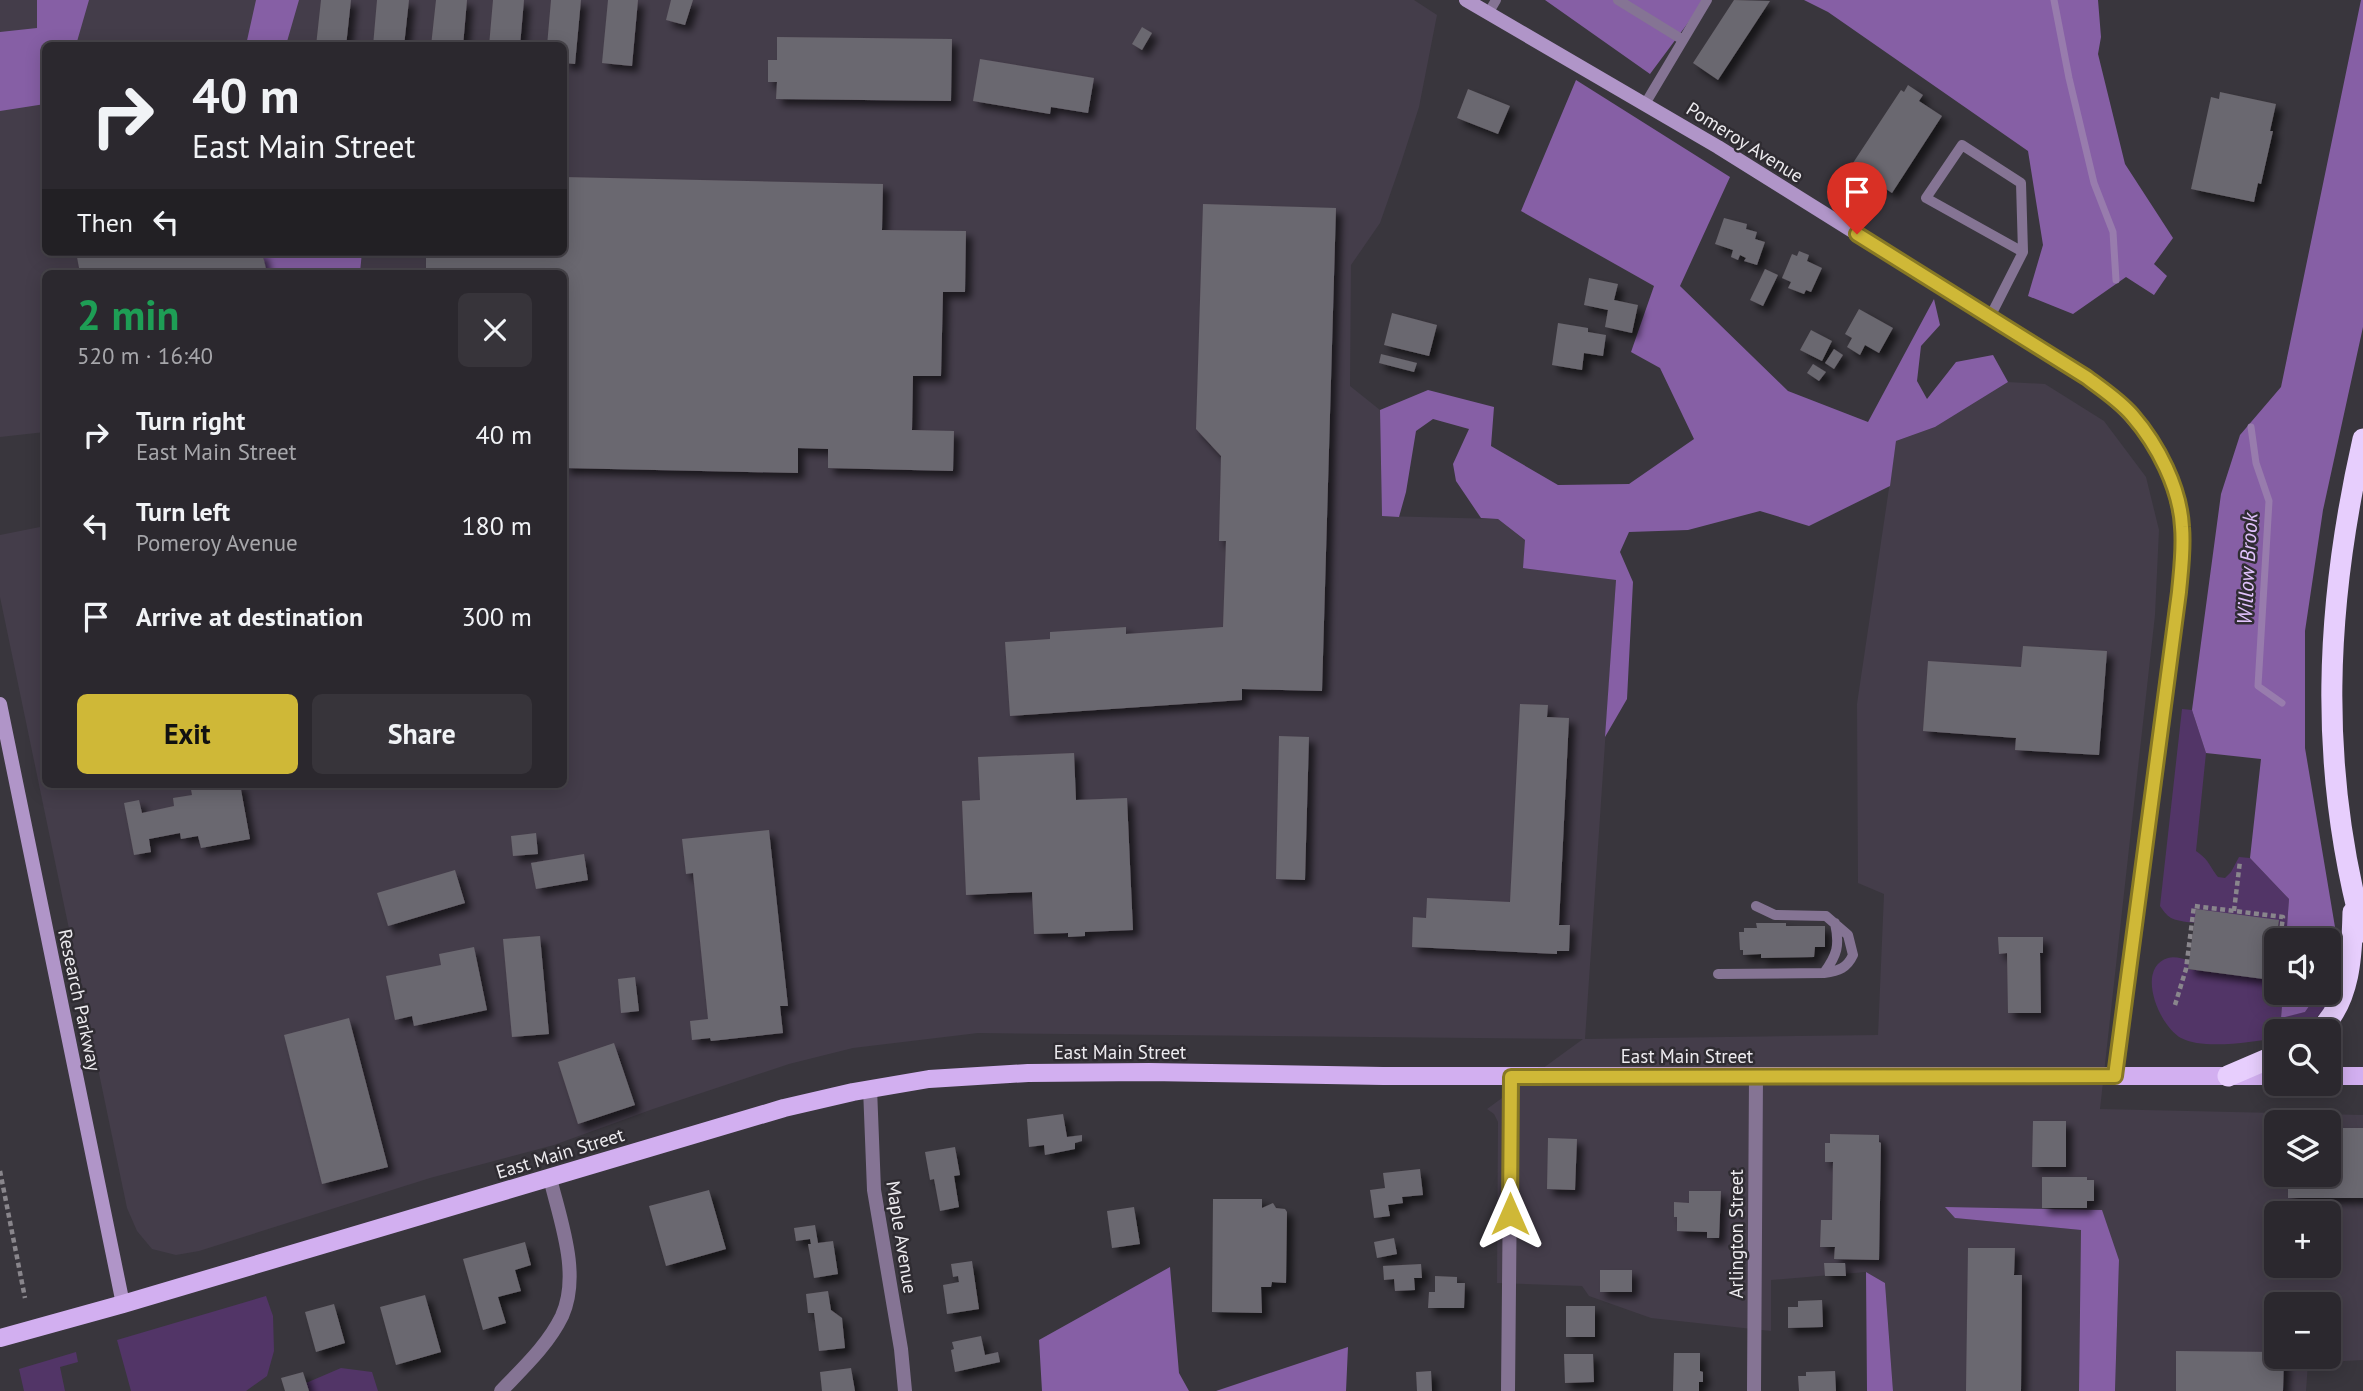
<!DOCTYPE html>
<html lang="en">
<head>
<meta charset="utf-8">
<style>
  :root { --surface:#2b282e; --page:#37343a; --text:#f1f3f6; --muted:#a6a6aa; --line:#47444a; --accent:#cfb837 }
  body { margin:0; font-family:"PT Sans",sans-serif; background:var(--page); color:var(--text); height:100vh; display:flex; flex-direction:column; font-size:26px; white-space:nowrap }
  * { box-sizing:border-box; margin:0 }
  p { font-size:23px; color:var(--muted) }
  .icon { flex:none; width:38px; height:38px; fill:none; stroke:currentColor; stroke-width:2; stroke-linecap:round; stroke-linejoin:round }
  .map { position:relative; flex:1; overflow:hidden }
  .panel { position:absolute; left:42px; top:270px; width:525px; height:518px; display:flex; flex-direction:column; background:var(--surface); border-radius:10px; box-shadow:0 4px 18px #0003,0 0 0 2px var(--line) }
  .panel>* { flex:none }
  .hud { position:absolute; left:42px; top:42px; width:525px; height:214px; border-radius:10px; box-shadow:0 4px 18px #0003,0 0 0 2px var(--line); background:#2b282e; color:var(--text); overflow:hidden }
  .controls { position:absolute; left:2264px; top:928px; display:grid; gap:14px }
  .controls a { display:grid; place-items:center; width:77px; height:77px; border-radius:10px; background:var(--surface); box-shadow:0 4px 18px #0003,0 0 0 2px var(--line); font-size:35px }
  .pin { position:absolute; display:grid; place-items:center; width:60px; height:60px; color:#fff; margin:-72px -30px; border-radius:50% 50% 50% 0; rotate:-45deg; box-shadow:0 0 7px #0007 }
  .pin .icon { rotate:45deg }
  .me { position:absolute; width:77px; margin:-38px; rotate:0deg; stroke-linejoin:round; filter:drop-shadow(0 0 5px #0008) }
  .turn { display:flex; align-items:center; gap:24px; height:147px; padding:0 35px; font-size:32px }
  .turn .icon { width:91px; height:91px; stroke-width:2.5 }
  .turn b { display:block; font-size:49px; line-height:60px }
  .then { display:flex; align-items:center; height:66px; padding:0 35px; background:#0003; gap:14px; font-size:26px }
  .round { display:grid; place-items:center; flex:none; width:74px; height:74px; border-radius:10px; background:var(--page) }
  .head { display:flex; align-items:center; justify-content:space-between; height:119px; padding:0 35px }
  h1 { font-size:42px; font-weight:600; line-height:52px; color:#1e9e55 }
  .button { display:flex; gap:14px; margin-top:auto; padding:14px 35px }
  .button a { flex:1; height:80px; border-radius:10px; background:var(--accent); color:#111; font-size:28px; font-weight:600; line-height:80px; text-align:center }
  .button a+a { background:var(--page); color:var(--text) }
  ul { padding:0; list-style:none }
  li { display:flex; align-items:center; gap:21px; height:91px; padding:0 35px }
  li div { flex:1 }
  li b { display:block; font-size:26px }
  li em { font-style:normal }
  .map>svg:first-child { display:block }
</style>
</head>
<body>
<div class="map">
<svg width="2363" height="1391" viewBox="0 0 2363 1391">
  <defs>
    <filter id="shadow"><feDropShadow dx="6" dy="6" stdDeviation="3.5" flood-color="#0009"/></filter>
  </defs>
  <rect width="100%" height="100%" fill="#39363d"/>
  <path fill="#443d4a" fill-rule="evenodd" d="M 0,0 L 1414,0 L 1437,15 L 1419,107 L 1401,163 L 1380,223 L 1351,265 L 1350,386 L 1380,410 L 1382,516 L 1498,519 L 1526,541 L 1523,568 L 1616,580 L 1585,1039 L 1878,1035 L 1884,894 L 1858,883 L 1857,704 L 1896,441 L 1935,427 L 2008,382 L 2045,384 L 2104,421 L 2146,477 L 2159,530 L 2155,615 L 2100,1109 L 2363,1115 L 2363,1360 L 2308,1363 L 2306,1391 L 2115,1391 L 2119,1261 L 2101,1210 L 1946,1208 L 1956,1218 L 2081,1230 L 2079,1391 L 1893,1391 L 1885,1283 L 1866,1272 L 1771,1280 L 1771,1331 L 1651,1318 L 1589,1296 L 1582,1286 L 1497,1283 L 1498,1122 L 1494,1114 L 1487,1109 L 1583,1039 L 978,1033 L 853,1048 L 789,1064 L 653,1109 L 554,1145 L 430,1178 L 199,1251 L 176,1255 L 152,1249 L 137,1231 L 127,1208 L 0,597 L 0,535 L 45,526 L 46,784 L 564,784 L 564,273 L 360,273 L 362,252 L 564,252 L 564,46 L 46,46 L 46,252 L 262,252 L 267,273 L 46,273 L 45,432 L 0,437 ZM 2277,1122 L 2329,1122 L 2329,1174 L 2277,1174 ZM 2277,1213 L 2329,1213 L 2329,1265 L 2277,1265 ZM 2277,1304 L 2329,1304 L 2329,1356 L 2277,1356 Z"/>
  <path fill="#523567" d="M 2182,709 L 2192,710 L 2206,753 L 2196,851 C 2210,861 2208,864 2218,877 L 2225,878 L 2231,872 L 2239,857 L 2250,858 L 2289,899 L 2286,940 L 2277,940 L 2277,992 L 2283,992 L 2281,1017 L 2305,1012 L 2319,992 L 2329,992 L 2329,977 L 2336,933 L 2338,974 L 2330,1003 L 2310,1024 L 2296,1031 L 2277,1031 L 2277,1038 C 2252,1042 2203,1050 2181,1038 C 2159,1026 2135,968 2168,958 C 2175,956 2182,959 2189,960 L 2188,969 L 2271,980 L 2279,920 C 2253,921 2193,928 2171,918 C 2166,915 2163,910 2160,906 Z
    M 266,1296 L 273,1316 L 274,1351 L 267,1376 L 246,1391 L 131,1391 L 117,1340 Z
    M 76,1352 L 78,1362 L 60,1367 L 65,1391 L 24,1391 L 19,1369 Z
    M 341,1368 L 372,1372 L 378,1391 L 309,1391 L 306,1383 Z"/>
  <path fill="#865fa5" d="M 37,0 L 89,0 L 76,45 L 46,46 L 45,104 L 0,111 L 0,32 L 37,28 Z
    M 256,0 L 299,0 L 286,45 L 246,45 Z
    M 1545,0 L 1705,0 L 1650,74 Z
    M 1804,0 L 2098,0 L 2101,37 L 2098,54 L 2125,164 L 2173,238 L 2154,264 L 2167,276 L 2154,295 L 2126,277 L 2073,314 L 2028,296 L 2043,245 L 2028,151 L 1828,12 Z
    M 2361,0 L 2363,0 L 2363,327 L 2323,510 L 2305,631 L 2305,748 L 2336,933 L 2329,977 L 2329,940 L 2286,940 L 2289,899 L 2250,858 L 2261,759 L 2206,753 L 2192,710 L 2221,494 L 2240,435 L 2281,387 Z
    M 1576,80 L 1730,177 L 1680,286 L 1788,391 L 1868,422 L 1934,299 L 1940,325 L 1921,346 L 1917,381 L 1927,399 L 1956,362 L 1993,355 L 2008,382 L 1935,427 L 1896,441 L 1890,486 L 1809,526 L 1760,511 L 1688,530 L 1629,532 L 1620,552 L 1633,582 L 1627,699 L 1605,737 L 1616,580 L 1523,568 L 1525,540 L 1498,519 L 1481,518 L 1456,481 L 1453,464 L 1469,429 L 1433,419 L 1416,431 L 1406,492 L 1399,517 L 1382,516 L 1380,410 L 1428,390 L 1494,407 L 1491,446 L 1558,485 L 1629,484 L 1694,439 L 1660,368 L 1631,352 L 1654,286 L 1521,211 Z
    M 262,252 L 362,252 L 360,273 L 267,273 Z
    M 2283,992 L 2319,992 L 2305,1012 L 2281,1018 Z
    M 1945,1207 L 2102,1210 L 2119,1260 L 2115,1391 L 2079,1391 L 2081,1230 L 1955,1218 Z
    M 1170,1267 L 1179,1373 L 1189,1391 L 1042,1391 L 1039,1340 Z
    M 1866,1272 L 1885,1283 L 1893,1391 L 1867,1391 Z
    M 1348,1347 L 1346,1391 L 1216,1391 Z"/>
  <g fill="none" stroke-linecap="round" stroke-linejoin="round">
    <path stroke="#987cad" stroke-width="7" d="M 2054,0 L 2069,78 L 2094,183 L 2113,232 L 2116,280
      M 2251,427 L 2256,463 L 2269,501 L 2258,686 L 2282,703"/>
  </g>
  <path fill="#6b676f" filter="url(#shadow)" d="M 321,0 L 351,0 L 346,46 L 316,46 Z
    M 377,0 L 409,0 L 404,46 L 373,46 Z
    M 436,0 L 467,0 L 463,46 L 431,46 Z
    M 493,0 L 524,0 L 520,46 L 489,46 Z
    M 551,0 L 581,0 L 575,64 L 564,63 L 564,46 L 547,46 Z
    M 608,0 L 638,0 L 632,66 L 602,63 Z
    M 671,0 L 693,0 L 685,25 L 666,20 Z
    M 1734,0 L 1770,1 L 1718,80 L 1693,63 Z
    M 1142,27 L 1152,33 L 1142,50 L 1132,44 Z
    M 777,37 L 952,39 L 951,101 L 776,99 L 777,82 L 768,82 L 768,60 L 777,60 Z
    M 980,59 L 1094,78 L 1088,113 L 1051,107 L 1050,114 L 973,101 Z
    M 1908,85 L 1923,95 L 1919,101 L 1942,116 L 1892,193 L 1851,166 L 1901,90 L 1904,92 Z
    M 1468,89 L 1510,106 L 1498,134 L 1457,118 Z
    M 2220,92 L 2276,104 L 2270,131 L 2273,131 L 2261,184 L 2258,183 L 2254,202 L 2191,189 L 2211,97 L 2219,99 Z
    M 564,177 L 883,184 L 882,230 L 966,231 L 965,292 L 943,292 L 941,376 L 913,376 L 912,430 L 954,431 L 953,471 L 828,468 L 828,449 L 798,448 L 798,473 L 564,468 L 564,273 L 426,273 L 426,252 L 564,252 Z
    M 1203,204 L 1336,208 L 1322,691 L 1242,689 L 1242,700 L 1010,716 L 1005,642 L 1050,639 L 1050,632 L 1126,627 L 1126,634 L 1223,627 L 1226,541 L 1219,541 L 1221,456 L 1196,429 Z
    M 1724,218 L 1747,224 L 1746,229 L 1757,232 L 1755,239 L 1765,242 L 1757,265 L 1744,261 L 1746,258 L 1740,255 L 1738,260 L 1731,257 L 1733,250 L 1715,244 Z
    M 1799,251 L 1809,255 L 1807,261 L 1822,268 L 1811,292 L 1806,290 L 1804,294 L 1788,288 L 1791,282 L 1782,278 L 1792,254 L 1797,256 Z
    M 76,252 L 262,252 L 267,273 L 80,273 Z
    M 1765,269 L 1778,275 L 1763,306 L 1750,300 Z
    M 1589,278 L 1618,284 L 1614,300 L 1638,305 L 1632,333 L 1605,327 L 1608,310 L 1584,305 Z
    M 1859,309 L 1893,328 L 1879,353 L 1865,345 L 1860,355 L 1847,347 L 1852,338 L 1845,334 Z
    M 1392,313 L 1437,325 L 1429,356 L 1384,345 Z
    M 1558,323 L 1588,328 L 1588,332 L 1606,335 L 1603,356 L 1584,353 L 1582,370 L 1552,365 Z
    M 1811,330 L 1832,341 L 1822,361 L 1800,350 Z
    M 1834,349 L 1843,355 L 1834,369 L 1825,363 Z
    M 1381,354 L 1417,363 L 1414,372 L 1379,363 Z
    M 1813,364 L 1826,372 L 1819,381 L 1807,373 Z
    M 2023,646 L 2107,651 L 2099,755 L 2015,750 L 2016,738 L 1923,731 L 1928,661 L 2021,667 Z
    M 1520,704 L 1548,705 L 1547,717 L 1569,718 L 1559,925 L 1570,925 L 1569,951 L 1557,951 L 1557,954 L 1412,947 L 1413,917 L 1426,918 L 1427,898 L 1510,902 Z
    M 1279,736 L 1309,737 L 1305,880 L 1276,879 Z
    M 1074,753 L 1076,800 L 1127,798 L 1133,930 L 1085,932 L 1085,936 L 1068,937 L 1068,933 L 1034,934 L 1032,892 L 966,895 L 962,801 L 980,800 L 978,757 Z
    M 190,784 L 240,784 L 250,839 L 201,848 L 198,836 L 181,839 L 180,833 L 149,839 L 151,852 L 134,855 L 124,803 L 139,800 L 142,813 L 174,806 L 173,798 L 192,795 Z
    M 769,830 L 788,1006 L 780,1006 L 783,1033 L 711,1041 L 710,1038 L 692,1040 L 690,1021 L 708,1019 L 693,873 L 686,874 L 682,839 Z
    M 536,833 L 538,854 L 513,856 L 511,836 Z
    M 584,854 L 588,880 L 536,889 L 531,863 Z
    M 455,870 L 465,903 L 388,926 L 377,893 Z
    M 2196,909 L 2279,920 L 2271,980 L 2188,969 Z
    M 1756,923 L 1786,923 L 1786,926 L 1825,926 L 1825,947 L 1815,947 L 1814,957 L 1761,958 L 1761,954 L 1743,955 L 1743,950 L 1740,950 L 1739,932 L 1744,932 L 1744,928 L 1757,928 Z
    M 540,936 L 549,1034 L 512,1037 L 503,939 Z
    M 1998,937 L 2043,937 L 2043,953 L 2040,953 L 2041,1013 L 2008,1013 L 2007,953 L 1999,954 Z
    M 474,947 L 487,1010 L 414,1026 L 412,1016 L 395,1020 L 386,976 L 441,965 L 439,954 Z
    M 635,977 L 639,1011 L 621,1013 L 618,979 Z
    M 349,1018 L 388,1167 L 322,1184 L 284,1035 Z
    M 614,1043 L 635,1105 L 578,1124 L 558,1062 Z
    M 1063,1114 L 1067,1137 L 1082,1135 L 1082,1141 L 1075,1143 L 1075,1149 L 1045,1155 L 1044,1145 L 1029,1147 L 1027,1119 Z
    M 2033,1121 L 2066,1121 L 2066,1167 L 2032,1167 Z
    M 2329,1128 L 2363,1128 L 2363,1198 L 2288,1198 L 2288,1174 L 2329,1174 Z
    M 1830,1134 L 1879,1135 L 1879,1142 L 1881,1143 L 1879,1260 L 1834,1259 L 1835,1247 L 1820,1247 L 1821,1220 L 1832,1220 L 1833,1162 L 1825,1162 L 1825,1143 L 1830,1143 Z
    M 1548,1138 L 1577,1139 L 1575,1190 L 1547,1189 Z
    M 955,1147 L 960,1175 L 954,1176 L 959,1207 L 940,1211 L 934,1179 L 930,1180 L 925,1152 Z
    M 1420,1169 L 1423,1195 L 1402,1197 L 1403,1203 L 1388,1205 L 1390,1216 L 1374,1218 L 1370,1190 L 1385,1188 L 1383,1173 Z
    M 2042,1177 L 2087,1177 L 2087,1180 L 2094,1180 L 2094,1201 L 2087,1201 L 2087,1208 L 2042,1208 Z
    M 709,1190 L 726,1249 L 666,1266 L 649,1206 Z
    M 1689,1191 L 1721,1191 L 1719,1238 L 1707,1238 L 1707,1232 L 1677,1231 L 1677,1217 L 1674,1217 L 1674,1202 L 1689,1203 Z
    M 1213,1199 L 1262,1199 L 1262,1208 L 1273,1203 L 1276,1208 L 1285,1209 L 1287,1212 L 1286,1283 L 1272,1282 L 1271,1287 L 1261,1287 L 1262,1313 L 1212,1312 Z
    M 1134,1207 L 1140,1244 L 1112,1248 L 1107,1211 Z
    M 815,1225 L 818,1243 L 833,1241 L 838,1274 L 814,1278 L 808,1244 L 811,1244 L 810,1239 L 796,1241 L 794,1228 Z
    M 1394,1238 L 1397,1254 L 1377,1258 L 1374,1242 Z
    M 525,1242 L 531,1265 L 515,1270 L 521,1291 L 498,1297 L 506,1323 L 483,1330 L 463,1259 Z
    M 1968,1248 L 2015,1248 L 2014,1275 L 2022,1275 L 2021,1391 L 1966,1391 Z
    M 972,1261 L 979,1309 L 947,1314 L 943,1285 L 959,1282 L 958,1276 L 953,1277 L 951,1264 Z
    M 1824,1263 L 1845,1263 L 1846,1276 L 1825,1276 Z
    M 1421,1264 L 1422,1278 L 1414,1278 L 1415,1290 L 1395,1291 L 1394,1279 L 1384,1280 L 1383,1266 Z
    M 1600,1270 L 1632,1270 L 1632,1292 L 1600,1292 Z
    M 1435,1276 L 1457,1277 L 1457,1283 L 1465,1283 L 1464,1308 L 1428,1308 L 1429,1292 L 1435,1292 Z
    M 828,1291 L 831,1310 L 842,1318 L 845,1348 L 819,1351 L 814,1313 L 808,1313 L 806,1294 Z
    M 425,1295 L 441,1352 L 396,1365 L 380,1307 Z
    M 1822,1300 L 1823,1327 L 1788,1328 L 1788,1307 L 1798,1307 L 1798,1301 Z
    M 334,1304 L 345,1343 L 316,1352 L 305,1312 Z
    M 1566,1306 L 1595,1306 L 1595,1337 L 1566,1337 Z
    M 981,1336 L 985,1355 L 998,1352 L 1000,1362 L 955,1372 L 951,1350 L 954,1349 L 952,1342 Z
    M 2176,1351 L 2277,1352 L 2277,1356 L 2284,1356 L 2283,1391 L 2176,1391 Z
    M 1674,1353 L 1700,1353 L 1700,1371 L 1703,1372 L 1703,1382 L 1699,1382 L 1699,1391 L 1673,1391 Z
    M 1564,1354 L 1593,1354 L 1594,1382 L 1565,1383 Z
    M 851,1368 L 855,1391 L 822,1391 L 820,1372 Z
    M 1431,1371 L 1432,1391 L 1417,1391 L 1416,1372 Z
    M 1835,1371 L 1836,1391 L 1799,1391 L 1798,1376 L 1806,1376 L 1806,1372 Z
    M 303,1372 L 309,1391 L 285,1391 L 281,1378 Z"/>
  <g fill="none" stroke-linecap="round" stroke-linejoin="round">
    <path stroke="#89868c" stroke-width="4.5" stroke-dasharray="5 3.5" stroke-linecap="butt" d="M 2234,911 L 2240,861
      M 2175,1005 L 2186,969 L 2194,906 L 2283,917 L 2280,939
      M 0,1171 L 25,1298"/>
    <path stroke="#857494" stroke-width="10" d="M 1618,0 L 1683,40
      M 1489,12 L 1496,0
      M 1645,104 L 1707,0
      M 1990,317 L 2023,252 L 2021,183 L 1962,145 L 1926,198 L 2023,252
      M 1824,973 C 1837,955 1840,946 1835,923
      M 1718,974 L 1824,973 C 1839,971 1847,968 1853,955 L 1848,935 L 1826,916 L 1775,915 L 1756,906"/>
    <path stroke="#857494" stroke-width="14" d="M 870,1088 L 874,1190 L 901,1349 L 905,1391
      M 501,1391 C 523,1368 548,1345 562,1316 C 581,1274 560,1220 550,1178
      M 1508,1391 L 1511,1077
      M 1754,1391 L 1756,1077"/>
    <path stroke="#b095c8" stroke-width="14" d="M 1466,0 L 1718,147 L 2086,377 C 2150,424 2181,473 2183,552 L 2114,1076
      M 0,704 L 123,1304"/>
    <path stroke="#d2aff0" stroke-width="18" d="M 2329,1076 L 2363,1076
      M 0,1338 L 123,1304 L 784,1108 L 853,1092 L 929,1079 L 1028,1073 L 1149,1072 L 1383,1076 L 2277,1076"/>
    <path stroke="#e7cefd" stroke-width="21" d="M 2363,439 C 2325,607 2318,765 2363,932
      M 2319,1031 C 2351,1001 2352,953 2353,912
      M 2228,1076 L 2277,1055"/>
  </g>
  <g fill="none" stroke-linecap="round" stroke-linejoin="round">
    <g stroke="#877824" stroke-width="18">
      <path id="route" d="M 1510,1214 L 1511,1077 L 2115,1076 L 2179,592 C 2181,570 2184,549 2182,527 C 2180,488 2158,445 2132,415 C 2119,400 2102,389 2086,377 L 1857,234"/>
    </g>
    <use href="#route" stroke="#cfb837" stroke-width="12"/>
  </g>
  <g text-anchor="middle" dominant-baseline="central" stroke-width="5" stroke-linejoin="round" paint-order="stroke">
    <g font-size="19" fill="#edebef" stroke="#2f2c32">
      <text transform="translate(1745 142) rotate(32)">Pomeroy Avenue</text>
      <text transform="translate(80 1000) rotate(78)">Research Parkway</text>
      <text x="1120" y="1052">East Main Street</text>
      <text x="1687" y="1056">East Main Street</text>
      <text transform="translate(560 1153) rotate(-17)">East Main Street</text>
      <text transform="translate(1736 1234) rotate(-90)">Arlington Street</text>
      <text transform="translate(902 1237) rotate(81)">Maple Avenue</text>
    </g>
    <g font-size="21" font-style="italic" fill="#e1c2fc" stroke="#2f2c32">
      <text transform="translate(2247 569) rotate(-87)">Willow Brook</text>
    </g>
  </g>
</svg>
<div class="controls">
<a><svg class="icon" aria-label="sound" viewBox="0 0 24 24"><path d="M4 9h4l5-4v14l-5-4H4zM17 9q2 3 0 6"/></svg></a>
<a><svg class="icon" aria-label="search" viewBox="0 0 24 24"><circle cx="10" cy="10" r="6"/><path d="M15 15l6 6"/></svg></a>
<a><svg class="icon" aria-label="layers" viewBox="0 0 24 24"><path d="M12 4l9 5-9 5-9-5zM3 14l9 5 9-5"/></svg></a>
<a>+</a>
<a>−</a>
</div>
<div class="pin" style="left:1857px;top:234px;background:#d93025"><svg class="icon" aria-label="arrive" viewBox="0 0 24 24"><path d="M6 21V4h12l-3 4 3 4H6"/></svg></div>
<svg class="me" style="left:1510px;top:1214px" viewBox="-20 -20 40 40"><path d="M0-17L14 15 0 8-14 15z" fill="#cfb837" stroke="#fff" stroke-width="4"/></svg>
<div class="hud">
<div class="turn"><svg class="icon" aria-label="right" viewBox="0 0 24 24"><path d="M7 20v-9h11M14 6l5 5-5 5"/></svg><div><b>40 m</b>East Main Street</div></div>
<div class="then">Then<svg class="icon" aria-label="left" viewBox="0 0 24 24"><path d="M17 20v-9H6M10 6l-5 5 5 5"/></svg></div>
</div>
<section class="panel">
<div class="head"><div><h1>2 min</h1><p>520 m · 16:40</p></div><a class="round"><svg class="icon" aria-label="close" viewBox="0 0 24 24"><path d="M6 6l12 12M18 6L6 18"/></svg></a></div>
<ul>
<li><svg class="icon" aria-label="right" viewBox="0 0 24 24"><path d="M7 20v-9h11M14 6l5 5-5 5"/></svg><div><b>Turn right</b><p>East Main Street</p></div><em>40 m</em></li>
<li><svg class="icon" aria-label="left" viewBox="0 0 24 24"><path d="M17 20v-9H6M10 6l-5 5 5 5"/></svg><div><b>Turn left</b><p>Pomeroy Avenue</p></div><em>180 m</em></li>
<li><svg class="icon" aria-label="arrive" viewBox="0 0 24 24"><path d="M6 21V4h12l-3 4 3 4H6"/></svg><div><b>Arrive at destination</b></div><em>300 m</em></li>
</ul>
<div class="button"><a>Exit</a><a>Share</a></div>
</section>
</div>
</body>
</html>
